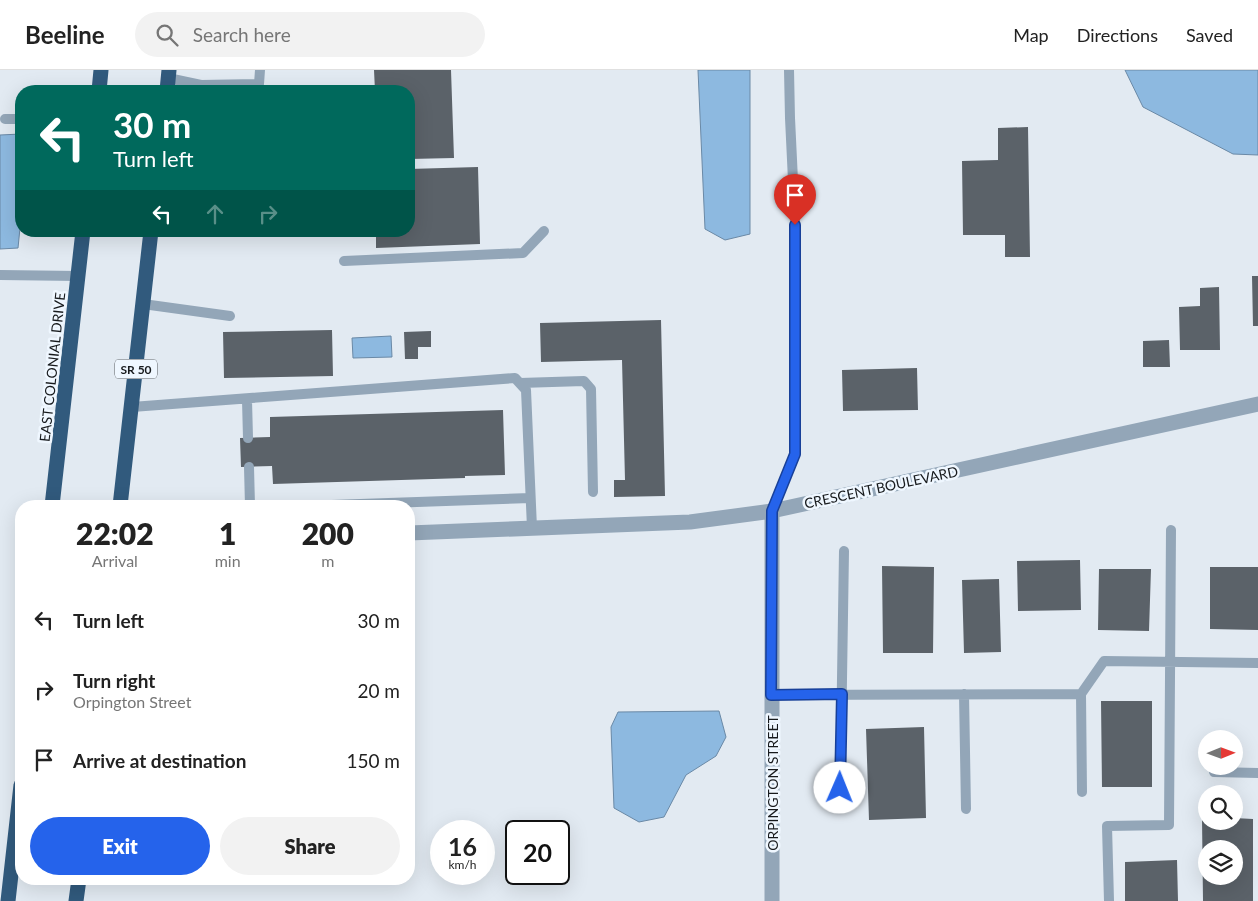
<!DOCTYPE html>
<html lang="en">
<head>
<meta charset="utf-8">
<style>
  :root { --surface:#fff; --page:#f2f2f2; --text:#222; --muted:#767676; --line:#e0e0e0; --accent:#2563eb }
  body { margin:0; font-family:Lato,sans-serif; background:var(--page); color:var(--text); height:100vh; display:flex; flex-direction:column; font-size:19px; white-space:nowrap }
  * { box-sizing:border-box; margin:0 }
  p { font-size:16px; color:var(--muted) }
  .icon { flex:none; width:28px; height:28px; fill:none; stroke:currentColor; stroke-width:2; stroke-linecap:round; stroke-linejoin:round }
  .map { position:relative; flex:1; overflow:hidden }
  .sheet { position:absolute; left:15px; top:430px; width:400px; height:385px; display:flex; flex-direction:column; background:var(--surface); border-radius:20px; box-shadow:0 5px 20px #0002 }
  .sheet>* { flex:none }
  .hud { position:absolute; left:15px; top:15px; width:400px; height:152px; border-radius:20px; box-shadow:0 5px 20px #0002; background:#00695c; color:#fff; overflow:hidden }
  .needle { width:32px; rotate:89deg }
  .buttons { position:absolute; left:1198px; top:660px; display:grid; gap:10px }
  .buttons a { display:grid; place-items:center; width:45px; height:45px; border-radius:50%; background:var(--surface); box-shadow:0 5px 20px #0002; font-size:25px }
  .speed { position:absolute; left:430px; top:750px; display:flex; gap:10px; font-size:25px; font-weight:700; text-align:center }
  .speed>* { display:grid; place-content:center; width:65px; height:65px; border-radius:50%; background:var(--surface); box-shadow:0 5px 20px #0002; line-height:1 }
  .speed small { font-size:12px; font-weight:400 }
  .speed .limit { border:2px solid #111; border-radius:8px; background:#fff; color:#111 }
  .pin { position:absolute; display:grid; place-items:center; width:42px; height:42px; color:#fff; margin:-51px -21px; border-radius:50% 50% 50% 0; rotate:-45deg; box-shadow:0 0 5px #0007 }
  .pin .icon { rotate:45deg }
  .me { position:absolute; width:55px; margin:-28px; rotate:1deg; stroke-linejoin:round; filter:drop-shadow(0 0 4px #0008) }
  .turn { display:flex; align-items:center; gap:18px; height:105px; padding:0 15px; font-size:22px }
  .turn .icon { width:65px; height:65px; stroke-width:2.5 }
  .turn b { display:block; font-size:35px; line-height:42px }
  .lanes { display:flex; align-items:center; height:48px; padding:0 15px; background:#0003; justify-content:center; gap:25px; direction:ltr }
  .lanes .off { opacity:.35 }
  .eta { display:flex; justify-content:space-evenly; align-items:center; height:85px; text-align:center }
  .eta b { font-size:30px; font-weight:800; line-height:35px }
  .button { display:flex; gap:10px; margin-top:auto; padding:10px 15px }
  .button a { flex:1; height:58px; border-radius:30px; background:var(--accent); color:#fff; font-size:20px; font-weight:800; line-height:58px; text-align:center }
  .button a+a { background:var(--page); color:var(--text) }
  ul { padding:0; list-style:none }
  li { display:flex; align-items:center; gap:15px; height:70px; padding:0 15px }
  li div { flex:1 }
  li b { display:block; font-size:19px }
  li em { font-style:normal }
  header { display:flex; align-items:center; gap:30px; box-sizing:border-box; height:70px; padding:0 25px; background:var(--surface); border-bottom:1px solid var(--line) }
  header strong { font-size:24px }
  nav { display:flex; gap:28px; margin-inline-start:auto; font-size:18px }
  .search { width:350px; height:45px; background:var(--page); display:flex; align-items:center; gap:12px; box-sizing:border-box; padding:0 18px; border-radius:28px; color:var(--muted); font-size:19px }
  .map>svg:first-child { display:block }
</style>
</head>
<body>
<header>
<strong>Beeline</strong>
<div class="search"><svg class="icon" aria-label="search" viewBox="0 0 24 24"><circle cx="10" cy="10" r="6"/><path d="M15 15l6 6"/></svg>Search here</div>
<nav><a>Map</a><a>Directions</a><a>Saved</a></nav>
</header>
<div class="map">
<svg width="1258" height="831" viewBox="0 0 1258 831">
  <rect width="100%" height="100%" fill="#e2eaf2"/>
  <path fill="#8db9e0" stroke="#6a89a6" d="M 698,0 L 750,0 L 750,164 L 725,170 L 705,159 Z
    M 1125,0 L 1258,0 L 1258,85 L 1233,84 L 1143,37 Z
    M 21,64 L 21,148 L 18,178 L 0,179 L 0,65 Z
    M 391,266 L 392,287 L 353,288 L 352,268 Z
    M 719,641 L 726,667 L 716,686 L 686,705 L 664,747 L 639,752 L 614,738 L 611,657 L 618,642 Z"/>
  <path fill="#5b6269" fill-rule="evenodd" d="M 374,0 L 451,0 L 454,88 L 409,89 L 409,21 L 375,21 Z
    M 1028,57 L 1030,187 L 1005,187 L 1005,165 L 963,165 L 962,91 L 998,90 L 998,58 Z
    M 478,97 L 480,174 L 376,178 L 376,161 L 409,161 L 409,99 Z
    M 1252,206 L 1258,206 L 1258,256 L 1253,256 Z
    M 1219,217 L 1220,280 L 1180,280 L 1179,237 L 1200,236 L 1200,218 Z
    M 661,250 L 665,426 L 614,427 L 614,410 L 625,410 L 622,290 L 541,292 L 540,253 Z
    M 332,260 L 333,306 L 224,308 L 223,262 Z
    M 431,261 L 431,277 L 418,277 L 418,289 L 405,289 L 404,262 Z
    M 1169,270 L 1170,297 L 1143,297 L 1143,271 Z
    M 917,298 L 918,340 L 843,341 L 842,300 Z
    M 503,340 L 505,405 L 465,406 L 465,408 L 273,414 L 272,396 L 241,397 L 240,368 L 270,367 L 270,347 Z
    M 1080,490 L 1081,540 L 1018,541 L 1017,491 Z
    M 882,496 L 934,497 L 933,583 L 883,583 Z
    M 1210,497 L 1258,497 L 1258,560 L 1210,559 Z
    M 1099,499 L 1151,499 L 1149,561 L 1098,560 Z
    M 999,509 L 1001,582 L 964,583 L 962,510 Z
    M 1101,631 L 1152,631 L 1152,717 L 1102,717 Z
    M 924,657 L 926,748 L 869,750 L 866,659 Z
    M 1202,748 L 1206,748 L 1206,751 L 1234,751 L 1234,748 L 1253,749 L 1253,831 L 1203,831 ZM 1206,779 L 1234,779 L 1234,806 L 1206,806 Z
    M 1177,790 L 1178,831 L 1125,831 L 1125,792 Z"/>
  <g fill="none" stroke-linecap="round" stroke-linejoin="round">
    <path stroke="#93a6b8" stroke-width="10" d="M 168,8 L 201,15 L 259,14 L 260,0
      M 5,49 L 21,49
      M 344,191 L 523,183 L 544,161
      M 0,205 L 78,206
      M 143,234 L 230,246
      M 520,313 L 584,311 L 591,319 L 593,422
      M 247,330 L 248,368
      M 132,337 L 515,308 L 526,320 L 532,458
      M 249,397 L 250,436
      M 303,436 L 530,428
      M 772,441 L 795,384 L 796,173 L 790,48 L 789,0
      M 964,624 L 966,739
      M 771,625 L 1081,624
      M 1214,702 L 1258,703
      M 1082,722 L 1081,624 L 1104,591 L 1258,593
      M 840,737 L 844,481
      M 1109,831 L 1107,756 L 1169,755 L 1171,460"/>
    <path stroke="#93a6b8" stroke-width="15" d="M 409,463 L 690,452 L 772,441 L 1258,334
      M 772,831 L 772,441"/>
    <path stroke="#315a7d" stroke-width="15" d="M 99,21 L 101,0
      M 167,21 L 169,0
      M 52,436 L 83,161
      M 120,436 L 151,161
      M 8,831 L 21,715
      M 76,831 L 79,809"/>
  </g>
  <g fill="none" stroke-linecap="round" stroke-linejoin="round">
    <g stroke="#184099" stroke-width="12">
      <path id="route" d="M 795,155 L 795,384 L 772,441 L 771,625 L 842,624 L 840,718"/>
    </g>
    <use href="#route" stroke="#2563eb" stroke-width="9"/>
  </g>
  <g text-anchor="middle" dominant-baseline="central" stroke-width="5" stroke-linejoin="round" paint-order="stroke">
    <rect fill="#eff7ff" stroke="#585c61" stroke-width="1" x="115" y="289.5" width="42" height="19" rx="4"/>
    <g font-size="12" font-weight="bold" fill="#171a1d">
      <text x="136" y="299">SR 50</text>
    </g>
    <g font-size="14" fill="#171a1d" stroke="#eff7ff">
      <text transform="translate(52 297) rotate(-84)">EAST COLONIAL DRIVE</text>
      <text transform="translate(881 417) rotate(-12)">CRESCENT BOULEVARD</text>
      <text transform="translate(772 713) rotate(-90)">ORPINGTON STREET</text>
    </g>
  </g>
</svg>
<div class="buttons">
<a><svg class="needle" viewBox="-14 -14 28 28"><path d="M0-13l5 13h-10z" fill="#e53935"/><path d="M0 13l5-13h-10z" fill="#767676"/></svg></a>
<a><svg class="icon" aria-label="search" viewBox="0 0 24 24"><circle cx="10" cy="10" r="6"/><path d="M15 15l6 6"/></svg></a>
<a><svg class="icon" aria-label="layers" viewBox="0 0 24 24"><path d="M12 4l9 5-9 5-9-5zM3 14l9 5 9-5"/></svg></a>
</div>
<div class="speed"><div>16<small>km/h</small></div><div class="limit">20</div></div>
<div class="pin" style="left:795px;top:155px;background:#d93025"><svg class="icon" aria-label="arrive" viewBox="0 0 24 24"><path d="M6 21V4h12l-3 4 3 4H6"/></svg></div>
<svg class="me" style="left:840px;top:718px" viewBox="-20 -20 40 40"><circle r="19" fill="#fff"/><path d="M0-13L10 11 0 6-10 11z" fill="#2563eb"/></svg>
<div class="hud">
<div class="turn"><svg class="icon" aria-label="left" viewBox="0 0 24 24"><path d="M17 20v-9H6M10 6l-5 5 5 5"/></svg><div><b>30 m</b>Turn left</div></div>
<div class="lanes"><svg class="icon" aria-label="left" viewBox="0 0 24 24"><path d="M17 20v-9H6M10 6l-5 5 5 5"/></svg><svg class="icon off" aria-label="ahead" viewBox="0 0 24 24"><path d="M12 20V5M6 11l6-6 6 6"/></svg><svg class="icon off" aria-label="right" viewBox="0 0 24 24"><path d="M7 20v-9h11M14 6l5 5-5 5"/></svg></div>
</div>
<section class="sheet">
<div class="eta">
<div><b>22:02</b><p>Arrival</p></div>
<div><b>1</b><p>min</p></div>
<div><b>200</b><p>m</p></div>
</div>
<ul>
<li><svg class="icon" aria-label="left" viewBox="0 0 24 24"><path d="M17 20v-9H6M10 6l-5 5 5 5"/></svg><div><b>Turn left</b></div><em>30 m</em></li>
<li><svg class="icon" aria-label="right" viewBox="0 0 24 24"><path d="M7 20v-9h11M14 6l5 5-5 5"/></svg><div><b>Turn right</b><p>Orpington Street</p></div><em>20 m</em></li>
<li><svg class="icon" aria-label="arrive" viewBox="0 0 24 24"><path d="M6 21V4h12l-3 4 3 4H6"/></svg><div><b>Arrive at destination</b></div><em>150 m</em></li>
</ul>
<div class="button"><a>Exit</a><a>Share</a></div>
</section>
</div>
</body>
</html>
